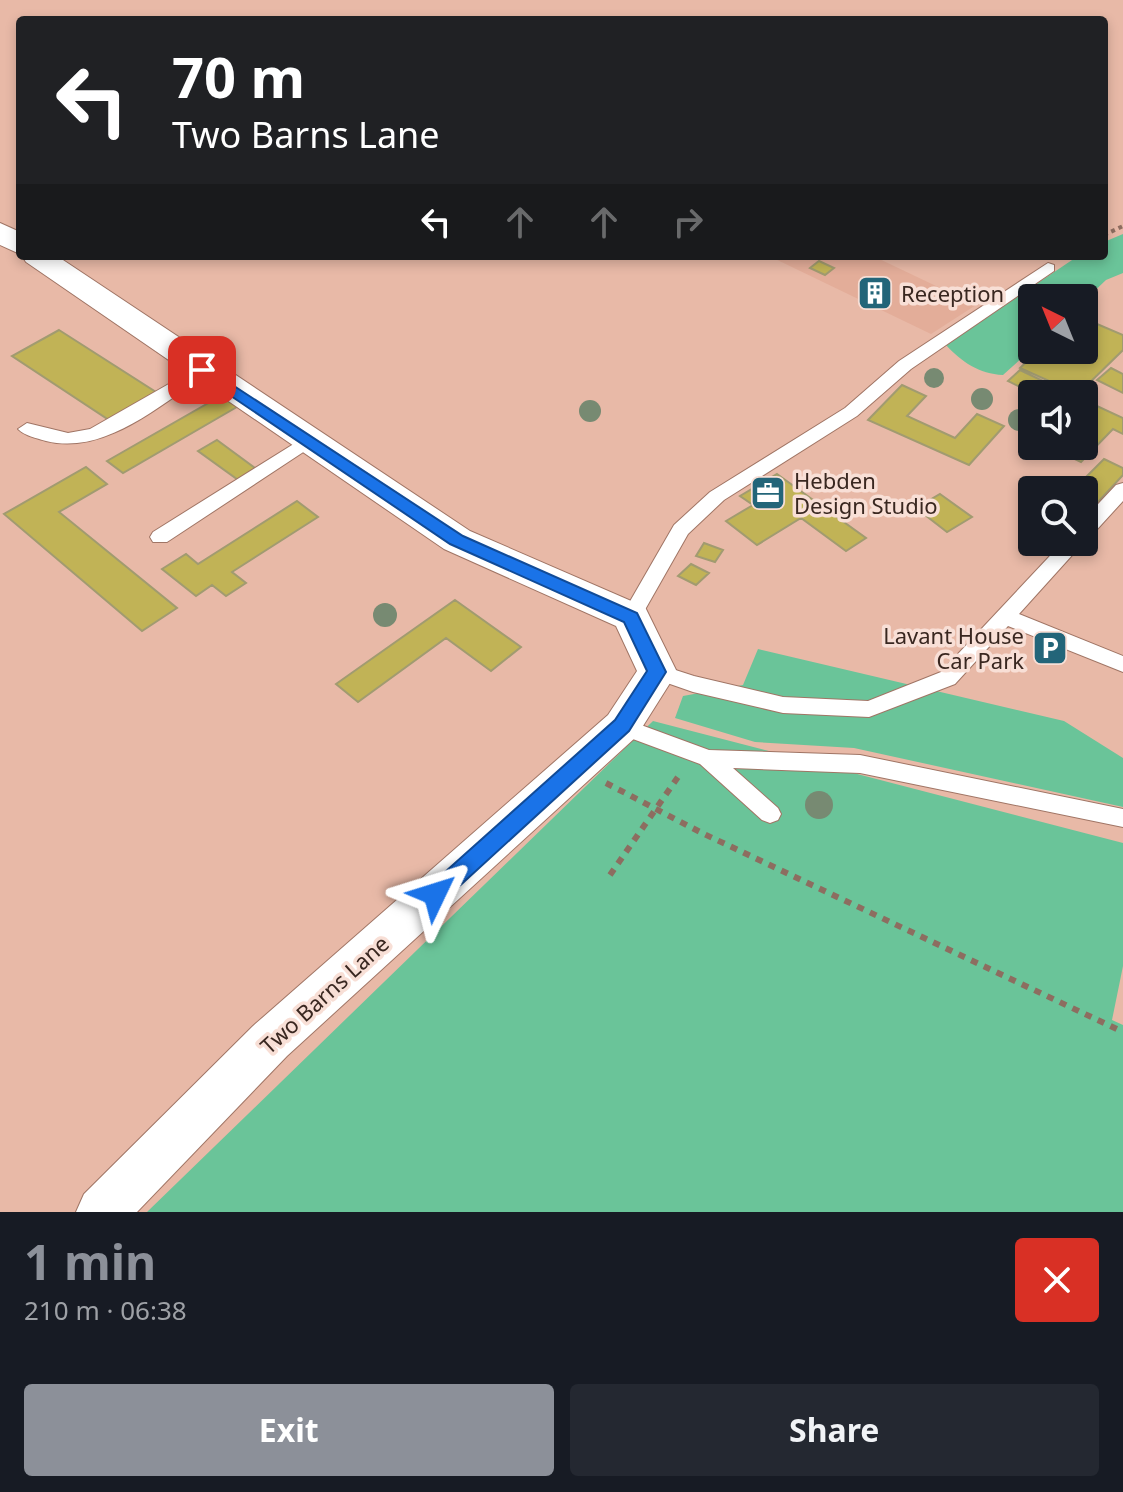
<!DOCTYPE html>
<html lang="en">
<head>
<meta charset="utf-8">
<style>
  :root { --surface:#171b24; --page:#242831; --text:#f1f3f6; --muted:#9ea1a6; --accent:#8c9099 }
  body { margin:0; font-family:"Noto Sans",sans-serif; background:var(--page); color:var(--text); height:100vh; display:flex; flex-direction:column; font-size:30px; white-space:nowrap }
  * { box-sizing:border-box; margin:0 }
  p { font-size:26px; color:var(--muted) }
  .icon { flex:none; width:44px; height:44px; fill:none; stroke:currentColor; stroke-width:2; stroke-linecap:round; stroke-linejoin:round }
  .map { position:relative; height:1212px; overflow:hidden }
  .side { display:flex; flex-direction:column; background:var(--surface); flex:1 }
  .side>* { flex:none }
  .hud { position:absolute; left:16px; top:16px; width:1092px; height:244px; border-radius:8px; box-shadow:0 4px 12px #0003; background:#202124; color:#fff; overflow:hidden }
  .needle { width:52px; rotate:317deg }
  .controls { position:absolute; left:1018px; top:284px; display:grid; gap:16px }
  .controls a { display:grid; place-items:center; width:80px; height:80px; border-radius:8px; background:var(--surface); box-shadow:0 4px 12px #0003; font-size:40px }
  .pin { position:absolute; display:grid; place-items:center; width:68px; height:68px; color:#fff; margin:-34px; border-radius:16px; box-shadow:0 4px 12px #0006 }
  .me { position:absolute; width:88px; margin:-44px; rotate:49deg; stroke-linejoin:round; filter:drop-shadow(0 0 6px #0008) }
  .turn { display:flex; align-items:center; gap:28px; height:168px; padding:0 24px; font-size:36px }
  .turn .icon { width:104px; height:104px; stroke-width:2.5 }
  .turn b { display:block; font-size:56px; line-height:68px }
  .lanes { display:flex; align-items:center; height:76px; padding:0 24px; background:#0003; justify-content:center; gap:40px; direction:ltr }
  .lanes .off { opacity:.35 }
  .round { display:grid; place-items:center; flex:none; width:84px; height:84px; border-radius:8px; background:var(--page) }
  .summary { display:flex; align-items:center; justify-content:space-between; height:136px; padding:0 24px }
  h1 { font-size:48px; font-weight:700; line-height:60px; color:var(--accent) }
  .cta { display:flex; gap:16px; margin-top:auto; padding:16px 24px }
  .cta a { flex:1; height:92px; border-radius:8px; background:var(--accent); color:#fff; font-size:32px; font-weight:700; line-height:92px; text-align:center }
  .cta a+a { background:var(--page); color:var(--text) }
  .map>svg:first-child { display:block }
</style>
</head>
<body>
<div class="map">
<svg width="1123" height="1212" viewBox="0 0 1123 1212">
  <rect width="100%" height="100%" fill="#e8b9a7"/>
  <path fill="#e3ad99" d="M 769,256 L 873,256 L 976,305 L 931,334 Z"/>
  <path fill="#6ac499" d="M 1123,234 L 1123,273 L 1106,280 L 1084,301 L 1084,298 L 1032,298 L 1032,349 L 1003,375 C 979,374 962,362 946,345 L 1078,256 L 1104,256 L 1104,242 Z
    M 758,649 L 1064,721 L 1123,758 L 1123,807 L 854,748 L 755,742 L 675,718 L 683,696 L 743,685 Z
    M 653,721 L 1123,843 L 1123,966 L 1112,1020 L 1123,1025 L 1123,1212 L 147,1212 Z"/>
  <path fill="#c1b356" stroke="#a19b70" stroke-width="2" d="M 819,261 L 834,268 L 825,275 L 810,268 Z
    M 1090,321 L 1123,335 L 1123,350 L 1078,394 L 1020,368 L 1039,350 L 1084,350 L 1084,327 Z
    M 59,330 L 159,394 L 112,422 L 12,356 Z
    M 1111,368 L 1123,374 L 1123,393 L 1097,380 Z
    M 1020,370 L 1070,394 L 1046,394 L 1034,389 L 1030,392 L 1008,381 Z
    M 902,385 L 926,396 L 907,416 L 955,438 L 977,414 L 1004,426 L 969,465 L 868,420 Z
    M 226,393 L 242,404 L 123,473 L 107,461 Z
    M 1084,400 L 1123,418 L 1123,434 L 1113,429 L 1081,462 L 1048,446 L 1084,446 L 1084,435 L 1096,423 L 1084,417 Z
    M 217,440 L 259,471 L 241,482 L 198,451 Z
    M 1104,459 L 1123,468 L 1123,475 L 1084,517 L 1084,490 L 1073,490 Z
    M 86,467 L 107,484 L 59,512 L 177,608 L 142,631 L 4,514 Z
    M 777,474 L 866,538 L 846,551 L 801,518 L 757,545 L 726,521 L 753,505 L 740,496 Z
    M 940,494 L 972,517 L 947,532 L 916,508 Z
    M 297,501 L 318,517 L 232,572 L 246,583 L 226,596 L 212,585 L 196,596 L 162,569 L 186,554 L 198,564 Z
    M 704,543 L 723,550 L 715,562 L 696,556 Z
    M 691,564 L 709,573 L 696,585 L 678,576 Z
    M 455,600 L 521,647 L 491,671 L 446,638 L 358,702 L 336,684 Z"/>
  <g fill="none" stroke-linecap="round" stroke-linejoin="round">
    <g stroke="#a07565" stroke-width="2">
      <path id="service" d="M 1048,263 L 1054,265 L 1054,271 L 911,369 L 857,416 L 724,500 L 688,534 L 638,622 L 624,622 L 621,617 L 674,525 L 710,492 L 845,408 L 899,361 Z
        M 202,365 L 211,370 L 208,374 C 161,403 106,456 46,441 C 36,438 25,436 18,429 L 27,423 L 68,433 L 90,429 Z
        M 308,435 L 317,441 L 314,445 L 167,542 L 153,542 L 150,537 L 153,532 Z
        M 1123,483 L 1123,501 L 1091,536 L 1084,538 L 1084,519 L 1116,485 Z
        M 1063,542 L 1084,542 L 1019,614 L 1123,656 L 1123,672 L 1008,626 L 955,684 L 869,717 L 783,713 L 693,692 L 650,677 L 647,672 L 650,667 L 657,664 L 694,676 L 783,697 L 868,701 L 941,672 Z
        M 622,718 L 709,750 L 860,755 L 1123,809 L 1123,827 L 860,773 L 733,768 L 778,808 L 781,814 L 778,820 L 770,823 L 762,820 L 700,764 L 614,732 L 611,726 L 614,720 Z"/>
    </g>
    <g stroke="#a07565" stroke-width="2">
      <path id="minor" d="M 0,223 L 20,232 L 20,254 L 0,245 Z
        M 22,256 L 57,256 L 470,531 L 645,607 L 677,672 L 636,737 L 287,1056 L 137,1212 L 76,1212 L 84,1194 L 253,1026 L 608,715 L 637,671 L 616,626 L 444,549 L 26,262 Z"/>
    </g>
    <path stroke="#8d6d60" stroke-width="4" stroke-dasharray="4 4" stroke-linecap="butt" d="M 1104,235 L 1123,226"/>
    <path stroke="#8d6d60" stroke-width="6" stroke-dasharray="7 7" stroke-linecap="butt" d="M 606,783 L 702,833 L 1123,1032
      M 610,875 L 680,774"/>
    <use href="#service" fill="#fff" fill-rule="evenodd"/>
    <use href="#minor" fill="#fff" fill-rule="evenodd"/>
  </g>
  <g fill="#778a72">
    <circle cx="934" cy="378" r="10"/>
    <circle cx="982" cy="399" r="11"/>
    <circle cx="590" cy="411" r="11"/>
    <circle cx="1019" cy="420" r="11"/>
    <circle cx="385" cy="615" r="12"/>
    <circle cx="819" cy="805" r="14"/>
  </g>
  <path fill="#1a73e8" stroke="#114b97" stroke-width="2" d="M 202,365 L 463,536 L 637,613 L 666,672 L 629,731 L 443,901 L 435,903 L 427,901 L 424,894 L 427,888 L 615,720 L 647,671 L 624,622 L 450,544 L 197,373 L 197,366 Z"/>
  <defs>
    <g id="building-square" transform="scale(1.8)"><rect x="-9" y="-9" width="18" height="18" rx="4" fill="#236579" stroke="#f8dfd6"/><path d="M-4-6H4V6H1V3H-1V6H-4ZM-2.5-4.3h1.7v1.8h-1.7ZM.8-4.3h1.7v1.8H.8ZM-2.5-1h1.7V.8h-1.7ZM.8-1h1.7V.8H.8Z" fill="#fff"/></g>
    <g id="office-square" transform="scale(1.8)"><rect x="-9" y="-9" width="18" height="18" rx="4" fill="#236579" stroke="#f8dfd6"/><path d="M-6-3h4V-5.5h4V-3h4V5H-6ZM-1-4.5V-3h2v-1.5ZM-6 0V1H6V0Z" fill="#fff"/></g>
    <g id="parking-square" transform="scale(1.8)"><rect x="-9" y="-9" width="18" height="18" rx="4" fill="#236579" stroke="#f8dfd6"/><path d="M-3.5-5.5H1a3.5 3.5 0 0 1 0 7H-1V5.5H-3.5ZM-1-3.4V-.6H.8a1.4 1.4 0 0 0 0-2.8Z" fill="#fff"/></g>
  </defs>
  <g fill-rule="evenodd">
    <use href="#building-square" x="875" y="293"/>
    <use href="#office-square" x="768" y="493"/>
    <use href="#parking-square" x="1050" y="648"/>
  </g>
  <g text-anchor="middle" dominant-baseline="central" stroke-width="7" stroke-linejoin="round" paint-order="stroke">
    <g font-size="22" fill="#392720" stroke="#f8dfd6" text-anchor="start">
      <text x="901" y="293">Reception</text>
      <text x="794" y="480">Hebden<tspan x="794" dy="25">Design Studio</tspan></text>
      <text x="1024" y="635" text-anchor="end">Lavant House<tspan x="1024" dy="25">Car Park</tspan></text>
    </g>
    <g font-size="22" fill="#392720" stroke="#f8dfd6">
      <text transform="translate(324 994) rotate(-42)">Two Barns Lane</text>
    </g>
  </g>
</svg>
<div class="controls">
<a><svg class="needle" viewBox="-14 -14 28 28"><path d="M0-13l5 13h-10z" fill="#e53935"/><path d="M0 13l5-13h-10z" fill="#9ea1a6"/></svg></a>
<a><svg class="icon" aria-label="sound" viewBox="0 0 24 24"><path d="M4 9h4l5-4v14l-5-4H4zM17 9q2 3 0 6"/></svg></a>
<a><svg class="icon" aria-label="search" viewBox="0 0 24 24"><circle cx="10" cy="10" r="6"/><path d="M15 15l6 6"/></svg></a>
</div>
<div class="pin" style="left:202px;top:370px;background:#d93025"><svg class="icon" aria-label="arrive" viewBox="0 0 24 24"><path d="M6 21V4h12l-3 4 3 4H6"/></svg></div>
<svg class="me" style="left:435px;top:894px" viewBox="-20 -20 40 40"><path d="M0-17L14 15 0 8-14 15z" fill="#1a73e8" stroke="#fff" stroke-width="4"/></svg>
<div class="hud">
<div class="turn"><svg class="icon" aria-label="left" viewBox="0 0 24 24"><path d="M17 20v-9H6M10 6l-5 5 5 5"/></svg><div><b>70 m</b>Two Barns Lane</div></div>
<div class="lanes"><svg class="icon" aria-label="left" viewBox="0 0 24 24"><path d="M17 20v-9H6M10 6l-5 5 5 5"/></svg><svg class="icon off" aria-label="ahead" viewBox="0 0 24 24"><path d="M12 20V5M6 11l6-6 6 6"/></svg><svg class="icon off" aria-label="ahead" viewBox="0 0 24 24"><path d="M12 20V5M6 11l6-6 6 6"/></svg><svg class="icon off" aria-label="right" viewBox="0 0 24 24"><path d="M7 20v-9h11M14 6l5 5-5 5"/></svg></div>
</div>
</div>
<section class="side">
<div class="summary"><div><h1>1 min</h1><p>210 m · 06:38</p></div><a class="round" style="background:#d93025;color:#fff"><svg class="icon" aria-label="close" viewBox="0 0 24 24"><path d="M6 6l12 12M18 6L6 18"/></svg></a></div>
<div class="cta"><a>Exit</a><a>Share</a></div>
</section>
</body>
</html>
